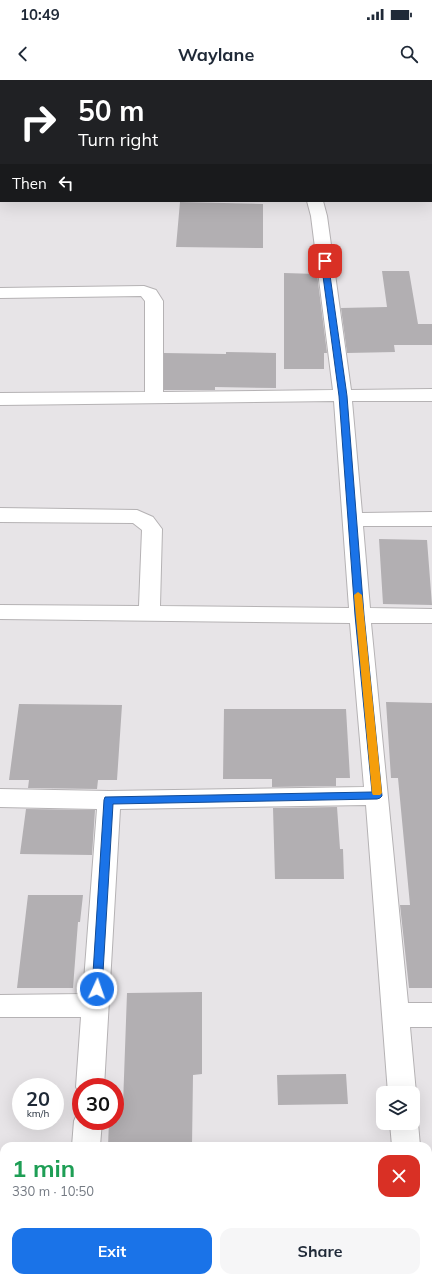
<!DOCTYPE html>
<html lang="en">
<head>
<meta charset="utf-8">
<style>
  :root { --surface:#fff; --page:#f6f6f7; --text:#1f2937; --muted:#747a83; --accent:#1a73e8 }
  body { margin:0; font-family:Mulish,sans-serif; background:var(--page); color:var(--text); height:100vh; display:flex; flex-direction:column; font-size:15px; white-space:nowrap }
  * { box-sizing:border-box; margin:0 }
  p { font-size:13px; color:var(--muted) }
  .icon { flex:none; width:22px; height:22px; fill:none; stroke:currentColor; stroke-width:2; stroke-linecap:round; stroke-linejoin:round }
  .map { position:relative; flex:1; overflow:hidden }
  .sheet { position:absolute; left:0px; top:1062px; width:432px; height:140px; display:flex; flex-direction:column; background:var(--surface); border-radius:12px 12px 0 0; box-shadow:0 4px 16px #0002 }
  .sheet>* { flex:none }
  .top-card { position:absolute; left:0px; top:0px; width:432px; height:122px; box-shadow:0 4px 16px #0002; background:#202124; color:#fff; overflow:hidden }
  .tools { position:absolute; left:376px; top:1006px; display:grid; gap:8px }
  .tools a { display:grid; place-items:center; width:44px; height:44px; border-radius:8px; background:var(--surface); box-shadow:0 4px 16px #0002; font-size:20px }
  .speed { position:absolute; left:12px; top:998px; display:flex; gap:8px; font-size:20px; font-weight:700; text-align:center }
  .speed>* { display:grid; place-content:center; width:52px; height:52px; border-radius:50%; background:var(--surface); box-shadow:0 4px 16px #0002; line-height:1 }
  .speed small { font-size:10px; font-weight:400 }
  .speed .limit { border:6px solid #d22; background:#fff; color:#111 }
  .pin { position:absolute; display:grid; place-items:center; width:34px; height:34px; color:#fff; margin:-17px; border-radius:8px; box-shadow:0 2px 6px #0006 }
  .me { position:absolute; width:44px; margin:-22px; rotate:3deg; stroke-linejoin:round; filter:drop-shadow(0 0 3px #0008) }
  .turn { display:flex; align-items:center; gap:14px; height:84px; padding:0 12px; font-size:18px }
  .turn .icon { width:52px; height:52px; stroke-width:2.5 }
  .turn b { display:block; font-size:28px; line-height:34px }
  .then { display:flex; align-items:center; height:38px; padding:0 12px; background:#0003; gap:8px; font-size:15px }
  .round { display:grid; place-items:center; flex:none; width:42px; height:42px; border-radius:12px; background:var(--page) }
  .headline { display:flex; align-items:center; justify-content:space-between; height:68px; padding:0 12px }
  h1 { font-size:24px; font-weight:700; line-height:30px; color:#1e9e55 }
  .primary-button { display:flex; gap:8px; margin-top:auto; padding:8px 12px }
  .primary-button a { flex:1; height:46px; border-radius:12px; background:var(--accent); color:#fff; font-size:16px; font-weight:700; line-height:46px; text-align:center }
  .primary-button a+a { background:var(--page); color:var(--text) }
  .status { display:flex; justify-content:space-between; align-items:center; height:28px; padding:0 20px; background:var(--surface); direction:ltr }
  .status svg { height:11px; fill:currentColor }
  header { display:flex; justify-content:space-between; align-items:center; height:52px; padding:0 12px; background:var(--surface); font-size:18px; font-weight:700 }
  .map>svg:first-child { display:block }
</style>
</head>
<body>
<div class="status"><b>10:49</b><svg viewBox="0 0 49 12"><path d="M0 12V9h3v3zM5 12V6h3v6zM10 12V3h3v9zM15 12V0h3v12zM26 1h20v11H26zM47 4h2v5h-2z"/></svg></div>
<header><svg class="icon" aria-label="back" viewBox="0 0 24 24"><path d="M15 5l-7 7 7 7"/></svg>Waylane<svg class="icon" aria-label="search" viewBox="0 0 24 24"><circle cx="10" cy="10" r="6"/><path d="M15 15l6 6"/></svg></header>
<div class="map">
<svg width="432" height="1202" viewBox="0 0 432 1202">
  <rect width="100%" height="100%" fill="#e7e4e7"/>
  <path fill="#b2afb2" d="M 180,122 L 263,124 L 263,168 L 176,167 Z
    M 382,191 L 409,191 L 418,244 L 432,244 L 432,265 L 394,265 L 395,272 L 347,273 L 341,228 L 387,227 Z
    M 284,193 L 317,194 L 327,273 L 324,273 L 324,289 L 284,289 Z
    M 226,272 L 276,273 L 276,308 L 215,307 L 215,310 L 164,310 L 164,273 L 226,274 Z
    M 379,459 L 427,460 L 432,525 L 383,524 Z
    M 386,622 L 432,623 L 432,908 L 409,908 L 400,825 L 410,825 L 398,698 L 391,698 Z
    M 19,624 L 122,625 L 117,700 L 98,700 L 97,709 L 28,708 L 29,700 L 9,700 Z
    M 224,629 L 346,629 L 350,698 L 336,698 L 336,706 L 272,707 L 272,699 L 223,699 Z
    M 337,727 L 340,769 L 343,769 L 344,799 L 275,799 L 273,728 Z
    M 26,729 L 95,730 L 92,775 L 20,774 Z
    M 28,815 L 83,815 L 80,842 L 78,842 L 73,908 L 17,908 Z
    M 202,912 L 202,994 L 193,995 L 192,1066 L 108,1066 L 109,1041 L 115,1041 L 115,1025 L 123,1025 L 127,913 Z
    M 346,994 L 348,1024 L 278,1025 L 277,995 Z"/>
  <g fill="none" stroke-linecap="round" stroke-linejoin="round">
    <g stroke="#b5b2b4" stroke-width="2">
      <path id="minor" d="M 431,83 L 432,83 L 432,93 L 431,93 Z
        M 0,86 L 1,86 L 1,96 L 0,96 Z
        M 307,121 L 323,121 L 327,136 L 351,310 L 432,309 L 432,321 L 352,321 L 362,433 L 432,432 L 432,446 L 363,446 L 370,528 L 432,529 L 432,543 L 371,543 L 408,923 L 432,923 L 432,947 L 410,947 L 416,1013 L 413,1019 L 413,1013 L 388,1013 L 366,725 L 120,729 L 104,1007 L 81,1007 L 81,1016 L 76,1007 L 81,937 L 0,937 L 0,915 L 83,914 L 97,729 L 0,727 L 0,709 L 109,711 L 364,707 L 350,543 L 0,539 L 0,525 L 139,526 L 142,450 L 133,443 L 0,442 L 0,428 L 137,430 L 153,437 L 162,449 L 160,526 L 349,528 L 334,321 L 0,325 L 0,313 L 145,312 L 145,221 L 141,216 L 0,218 L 0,208 L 144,206 L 156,210 L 163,221 L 163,312 L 333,310 L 311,136 Z
        M 81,1031 L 81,1041 L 102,1041 L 100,1066 L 72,1066 L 74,1041 L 78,1032 Z
        M 413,1034 L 418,1043 L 420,1066 L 392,1066 L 390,1043 L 413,1043 Z
        M 428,1191 L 432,1202 L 402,1202 L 401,1198 L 428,1198 Z
        M 62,1198 L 92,1198 L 92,1202 L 62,1202 Z"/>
    </g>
    <use href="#minor" fill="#fff" fill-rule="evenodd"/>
  </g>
  <path fill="#1a73e8" stroke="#114b97" d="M 325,179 L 328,181 L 347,316 L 364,535 L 382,716 L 380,718 L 377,719 L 113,724 L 102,909 L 101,912 L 97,914 L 93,912 L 92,909 L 104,720 L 105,717 L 372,712 L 355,535 L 339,316 L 321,181 Z"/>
  <path fill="#f59e0b" d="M 358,512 L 362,515 L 382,713 L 380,715 L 373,715 L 372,713 L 354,515 Z"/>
</svg>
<div class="tools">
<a><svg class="icon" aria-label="layers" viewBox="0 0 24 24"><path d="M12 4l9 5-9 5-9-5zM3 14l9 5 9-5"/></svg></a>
</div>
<div class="speed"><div>20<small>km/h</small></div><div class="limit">30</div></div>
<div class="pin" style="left:325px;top:181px;background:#d93025"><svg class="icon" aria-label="arrive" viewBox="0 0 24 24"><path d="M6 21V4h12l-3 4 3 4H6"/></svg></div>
<svg class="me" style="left:97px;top:909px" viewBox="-20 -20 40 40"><circle r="17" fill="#1a73e8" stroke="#fff" stroke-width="3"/><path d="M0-11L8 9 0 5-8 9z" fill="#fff"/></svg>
<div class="top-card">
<div class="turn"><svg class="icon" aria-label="right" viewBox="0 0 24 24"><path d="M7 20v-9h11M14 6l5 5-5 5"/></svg><div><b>50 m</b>Turn right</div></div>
<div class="then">Then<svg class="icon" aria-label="left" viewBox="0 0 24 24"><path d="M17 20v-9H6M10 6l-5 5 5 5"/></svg></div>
</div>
<section class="sheet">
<div class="headline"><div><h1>1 min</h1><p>330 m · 10:50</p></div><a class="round" style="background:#d93025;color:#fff"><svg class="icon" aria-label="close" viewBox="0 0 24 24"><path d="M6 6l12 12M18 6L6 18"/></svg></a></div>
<div class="primary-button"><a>Exit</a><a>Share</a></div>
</section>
</div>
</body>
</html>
